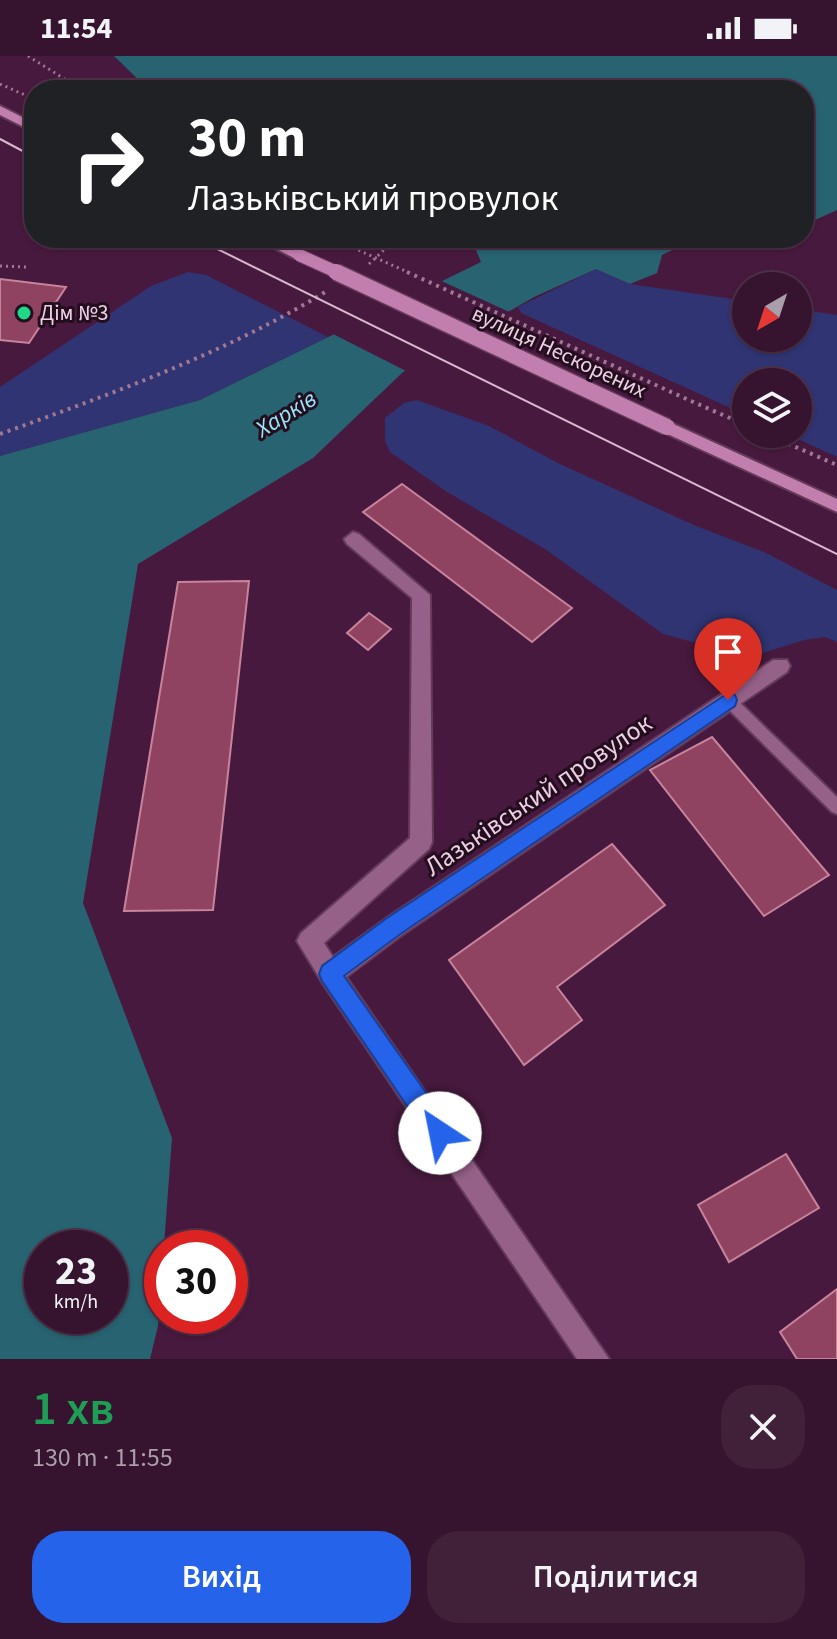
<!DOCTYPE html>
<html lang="uk">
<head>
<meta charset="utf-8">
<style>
  :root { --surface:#36132e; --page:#41203a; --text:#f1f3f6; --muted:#aa9eaa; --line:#50324a; --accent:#2563eb }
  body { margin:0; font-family:"Source Sans 3",sans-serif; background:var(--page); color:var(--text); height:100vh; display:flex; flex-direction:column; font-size:30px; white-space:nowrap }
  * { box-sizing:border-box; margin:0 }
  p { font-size:26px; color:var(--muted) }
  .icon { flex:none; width:44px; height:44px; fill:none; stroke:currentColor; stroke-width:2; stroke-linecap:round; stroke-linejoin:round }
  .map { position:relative; height:1303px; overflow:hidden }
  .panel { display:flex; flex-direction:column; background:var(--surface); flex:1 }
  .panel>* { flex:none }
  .hud { position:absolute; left:24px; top:24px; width:790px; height:168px; border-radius:32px; box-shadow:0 2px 6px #0004,0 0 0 2px var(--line); background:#202124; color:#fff; overflow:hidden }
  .needle { width:52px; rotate:219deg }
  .fabs { position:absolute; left:732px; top:216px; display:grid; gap:16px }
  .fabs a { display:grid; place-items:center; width:80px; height:80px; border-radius:50%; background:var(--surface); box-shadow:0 2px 6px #0004,0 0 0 2px var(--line); font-size:40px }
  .speed { position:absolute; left:24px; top:1174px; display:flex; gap:16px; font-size:40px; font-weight:700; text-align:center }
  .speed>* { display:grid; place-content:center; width:104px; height:104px; border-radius:50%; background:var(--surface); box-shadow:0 2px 6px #0004,0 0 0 2px var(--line); line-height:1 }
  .speed small { font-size:20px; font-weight:400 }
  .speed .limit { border:12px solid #d22; background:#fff; color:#111 }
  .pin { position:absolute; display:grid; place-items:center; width:68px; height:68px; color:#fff; margin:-82px -34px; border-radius:50% 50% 50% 0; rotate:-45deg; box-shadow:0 0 8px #0007 }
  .pin .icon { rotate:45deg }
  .me { position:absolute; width:88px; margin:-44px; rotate:326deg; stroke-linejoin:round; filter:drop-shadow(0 0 6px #0008) }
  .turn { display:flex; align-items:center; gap:28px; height:168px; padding:0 32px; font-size:36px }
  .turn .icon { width:104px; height:104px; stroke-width:2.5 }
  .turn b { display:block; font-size:56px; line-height:68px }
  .round { display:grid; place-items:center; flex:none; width:84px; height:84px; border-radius:32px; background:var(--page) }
  .summary { display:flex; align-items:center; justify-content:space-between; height:136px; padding:0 32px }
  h1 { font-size:48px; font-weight:600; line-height:60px; color:#1e9e55 }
  .cta { display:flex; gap:16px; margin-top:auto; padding:16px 32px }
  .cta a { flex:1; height:92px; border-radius:32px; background:var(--accent); color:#fff; font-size:32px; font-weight:600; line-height:92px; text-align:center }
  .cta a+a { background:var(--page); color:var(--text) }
  .status { display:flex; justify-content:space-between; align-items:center; height:56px; padding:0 40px; background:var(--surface); direction:ltr }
  .status svg { height:22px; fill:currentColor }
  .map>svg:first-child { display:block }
</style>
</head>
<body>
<div class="status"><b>11:54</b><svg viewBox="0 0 49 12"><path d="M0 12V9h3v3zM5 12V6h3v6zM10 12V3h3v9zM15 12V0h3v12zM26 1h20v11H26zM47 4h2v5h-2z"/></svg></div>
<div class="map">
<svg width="837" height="1303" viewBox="0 0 837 1303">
  <rect width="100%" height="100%" fill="#48193e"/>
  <path fill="#303472" d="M 596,213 L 630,228 L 746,245 L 746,282 L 798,282 L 798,253 L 837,259 L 837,401 L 787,378 L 798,378 L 798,326 L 746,326 L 746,359 L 521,257 L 518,251 Z
    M 188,216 L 206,219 L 328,281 L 200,344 L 0,400 L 0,331 L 151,230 Z
    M 417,344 L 489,370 L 560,408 L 696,470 L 764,496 L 837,534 L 837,586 L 825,581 L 804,584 L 756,599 L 737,598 L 663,578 L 545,493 L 447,436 L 390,396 L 385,385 L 385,362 L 404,347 Z"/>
  <path fill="#286372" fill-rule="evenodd" d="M 114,0 L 837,0 L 837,154 L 804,169 L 804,34 L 149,34 Z
    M 471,182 L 775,182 L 760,189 L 687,187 L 662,199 L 657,217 L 630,228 L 596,213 L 534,241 L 403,316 L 313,402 L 138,508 L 83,847 L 172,1082 L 158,1270 L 150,1303 L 0,1303 L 0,400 L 200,344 L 481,206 ZM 42,1192 L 110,1192 L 110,1260 L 42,1260 Z"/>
  <path fill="#48193e" d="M 437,223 L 514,258 L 410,317 L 329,276 Z"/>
  <path fill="#8f4361" stroke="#c7849b" stroke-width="2" d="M 0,223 L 66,231 L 29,287 L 0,284 Z
    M 402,428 L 572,552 L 532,586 L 363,456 Z
    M 249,525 L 213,854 L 124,855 L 178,526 Z
    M 369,557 L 391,573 L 368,594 L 347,577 Z
    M 712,681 L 829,819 L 764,860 L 650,714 Z
    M 612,788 L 665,849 L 557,931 L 582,964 L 524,1009 L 449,904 Z
    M 786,1098 L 819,1152 L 729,1206 L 698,1149 Z
    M 837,1233 L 837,1303 L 797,1303 L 780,1276 Z"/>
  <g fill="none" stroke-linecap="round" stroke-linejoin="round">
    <g stroke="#633a5a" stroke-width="4">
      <path id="service" d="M 728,638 L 733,640 L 837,741 L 837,758 L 832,756 L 723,648 L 721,644 L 723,640 Z"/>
    </g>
    <g stroke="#633a5a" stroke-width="4">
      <path id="minor" d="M 353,476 L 359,478 L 430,539 L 432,786 L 429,793 L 324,887 L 333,901 L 387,862 L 773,604 L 787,604 L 790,610 L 787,616 L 403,878 L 346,921 L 609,1303 L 577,1303 L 322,926 L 297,885 L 301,877 L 410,782 L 412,542 L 347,488 L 344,483 Z"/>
    </g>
    <g stroke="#633a5a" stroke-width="4">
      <path id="primary" d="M 0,50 L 34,67 L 34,76 L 0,59 Z
        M 255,182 L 273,182 L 306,199 L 294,202 Z
        M 667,365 L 837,443 L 837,456 L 661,375 L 661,367 Z"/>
    </g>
    <path stroke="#9f7895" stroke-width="3" stroke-dasharray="2 4" stroke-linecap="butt" d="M 28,0 L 82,34
      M 0,28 L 34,43
      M 369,208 L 397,182
      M 0,210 L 27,211"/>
    <path stroke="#9f7895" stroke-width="4" stroke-dasharray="3 5" stroke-linecap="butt" d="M 691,345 L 746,369
      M 0,378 C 113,337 224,298 327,235
      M 766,378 L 837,409"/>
    <use href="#service" fill="#966188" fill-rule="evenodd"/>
    <use href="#minor" fill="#966188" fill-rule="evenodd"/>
    <use href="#primary" fill="#c17eaf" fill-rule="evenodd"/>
    <path stroke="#d9b8cf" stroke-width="2" d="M 0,83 L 34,101
      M 195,182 L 837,498"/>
    <g stroke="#633a5a" stroke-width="14" stroke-linecap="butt">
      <path id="primary-bridge-far1" d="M 299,199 L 341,218"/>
    </g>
    <g stroke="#633a5a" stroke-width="19" stroke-linecap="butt">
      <path id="primary-bridge" d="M 336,216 L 667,371"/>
    </g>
    <path stroke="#9f7895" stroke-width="3" stroke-dasharray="2 4" stroke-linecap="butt" d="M 331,182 L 412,218"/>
    <path stroke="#9f7895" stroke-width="4" stroke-dasharray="3 5" stroke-linecap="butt" d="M 407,216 L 691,345"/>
    <use href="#primary-bridge-far1" stroke="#c17eaf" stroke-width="12"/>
    <use href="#primary-bridge" stroke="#c17eaf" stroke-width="16"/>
  </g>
  <path fill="#2563eb" stroke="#184099" stroke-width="2" d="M 728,637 L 735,639 L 737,644 L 735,650 L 402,877 L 344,920 L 448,1068 L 451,1077 L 448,1085 L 440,1089 L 431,1085 L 322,925 L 319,918 L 322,910 L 387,862 Z"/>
  <circle fill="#20d887" stroke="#230e1e" stroke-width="3" cx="24" cy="257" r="8"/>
  <g text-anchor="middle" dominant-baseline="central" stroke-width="6" stroke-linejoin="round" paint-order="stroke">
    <g font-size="22" fill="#eecfe4" stroke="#230e1e" text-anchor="start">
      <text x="40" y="257">Дім №3</text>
    </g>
    <g font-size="22" fill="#eecfe4" stroke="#230e1e">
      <text transform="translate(559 296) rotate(25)">вулиця Нескорених</text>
    </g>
    <g font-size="24" font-style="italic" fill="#96e5fb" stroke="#230e1e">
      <text transform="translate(286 358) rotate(-32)">Харків</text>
    </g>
    <g font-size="26" fill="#eecfe4" stroke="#230e1e">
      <text transform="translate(538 739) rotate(-34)">Лазьківський провулок</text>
    </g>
  </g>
</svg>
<div class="fabs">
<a><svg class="needle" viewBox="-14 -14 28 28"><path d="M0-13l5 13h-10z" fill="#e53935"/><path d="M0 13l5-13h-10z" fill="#aa9eaa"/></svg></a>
<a><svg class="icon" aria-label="layers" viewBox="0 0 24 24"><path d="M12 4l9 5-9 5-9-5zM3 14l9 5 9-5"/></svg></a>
</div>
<div class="speed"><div>23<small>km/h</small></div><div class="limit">30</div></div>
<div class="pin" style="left:728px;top:644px;background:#d93025"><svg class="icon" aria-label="arrive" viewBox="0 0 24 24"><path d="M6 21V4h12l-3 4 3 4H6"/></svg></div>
<svg class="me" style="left:440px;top:1077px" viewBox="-20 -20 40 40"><circle r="19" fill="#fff"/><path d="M0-13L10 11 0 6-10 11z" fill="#2563eb"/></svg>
<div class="hud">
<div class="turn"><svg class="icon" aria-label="right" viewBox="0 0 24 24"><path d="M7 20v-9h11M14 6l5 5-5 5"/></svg><div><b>30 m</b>Лазьківський провулок</div></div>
</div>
</div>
<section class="panel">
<div class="summary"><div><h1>1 хв</h1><p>130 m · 11:55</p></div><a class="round"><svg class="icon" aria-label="close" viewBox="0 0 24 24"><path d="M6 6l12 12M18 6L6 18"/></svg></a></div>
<div class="cta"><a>Вихід</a><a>Поділитися</a></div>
</section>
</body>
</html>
